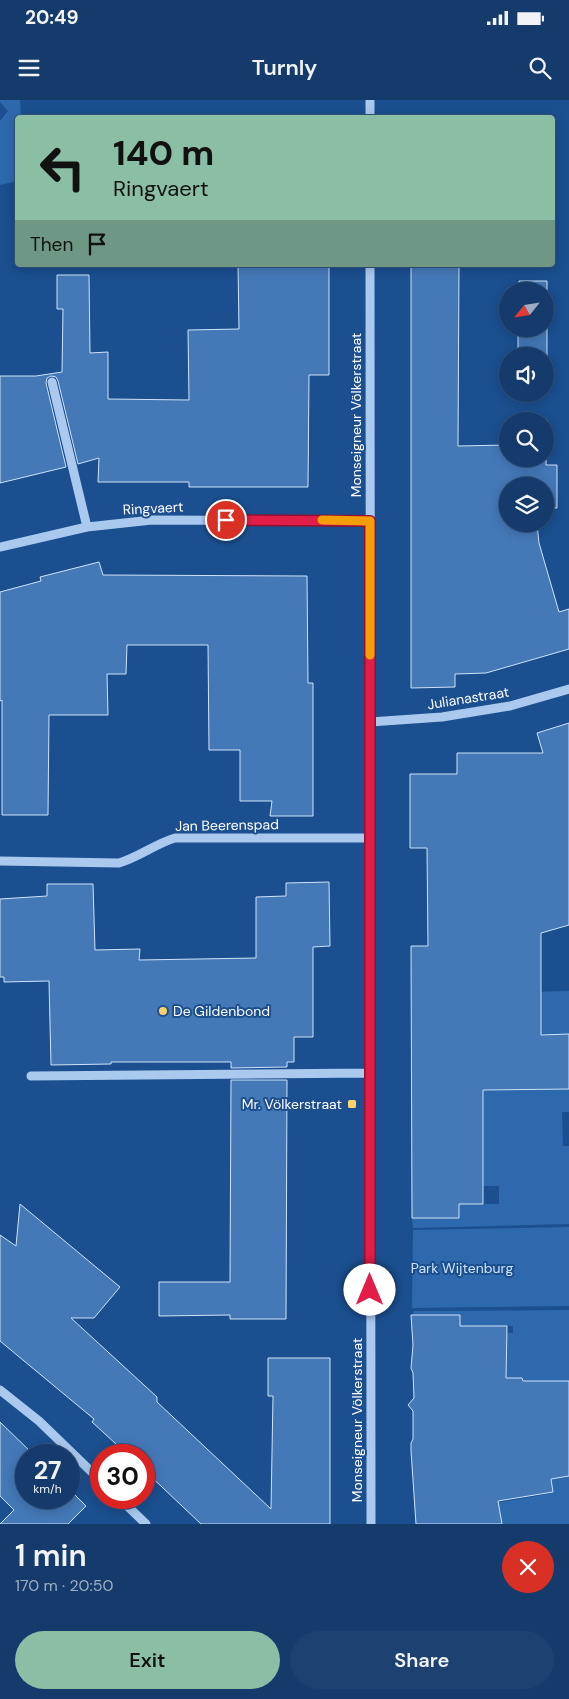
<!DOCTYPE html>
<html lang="en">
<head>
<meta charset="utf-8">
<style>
  :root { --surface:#143b6b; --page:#1d4271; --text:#f1f3f6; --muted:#9dadc1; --line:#33557e; --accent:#8abfa5 }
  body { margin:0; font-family:"DM Sans",sans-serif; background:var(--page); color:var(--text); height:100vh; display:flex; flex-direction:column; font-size:19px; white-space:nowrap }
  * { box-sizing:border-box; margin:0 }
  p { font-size:16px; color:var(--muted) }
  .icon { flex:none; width:28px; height:28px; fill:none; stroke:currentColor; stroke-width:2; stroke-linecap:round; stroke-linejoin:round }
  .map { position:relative; height:1424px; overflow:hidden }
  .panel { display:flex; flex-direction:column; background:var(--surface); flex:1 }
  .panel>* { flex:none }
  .guide { position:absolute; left:15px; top:15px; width:540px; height:152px; border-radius:5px; box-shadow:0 2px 12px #0003,0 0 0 1px var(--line); background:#8abfa5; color:#111; overflow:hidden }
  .needle { width:32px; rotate:240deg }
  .tools { position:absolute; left:499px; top:182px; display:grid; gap:10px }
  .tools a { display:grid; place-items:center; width:55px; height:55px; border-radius:50%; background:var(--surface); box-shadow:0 2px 12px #0003,0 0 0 1px var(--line); font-size:25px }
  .speed { position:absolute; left:15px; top:1344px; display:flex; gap:10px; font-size:25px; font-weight:700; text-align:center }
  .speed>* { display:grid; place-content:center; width:65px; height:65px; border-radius:50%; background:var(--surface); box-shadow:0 2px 12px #0003,0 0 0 1px var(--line); line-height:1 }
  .speed small { font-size:12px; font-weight:400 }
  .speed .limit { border:8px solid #d22; background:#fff; color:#111 }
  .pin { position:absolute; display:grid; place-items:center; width:42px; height:42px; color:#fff; margin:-21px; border:2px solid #fff; border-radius:50%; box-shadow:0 1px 5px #0007 }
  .me { position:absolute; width:55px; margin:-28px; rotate:0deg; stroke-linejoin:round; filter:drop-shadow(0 0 4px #0008) }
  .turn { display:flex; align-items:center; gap:18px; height:105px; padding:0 15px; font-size:22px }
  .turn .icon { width:65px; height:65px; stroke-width:2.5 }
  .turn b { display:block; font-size:35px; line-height:42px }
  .then { display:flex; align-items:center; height:48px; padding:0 15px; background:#0003; gap:10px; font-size:19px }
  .round { display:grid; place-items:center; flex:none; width:52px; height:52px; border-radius:26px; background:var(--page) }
  .head { display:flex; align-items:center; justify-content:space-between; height:85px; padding:0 15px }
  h1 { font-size:30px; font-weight:600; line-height:38px }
  .button { display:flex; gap:10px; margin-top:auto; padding:10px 15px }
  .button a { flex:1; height:58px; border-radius:30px; background:var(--accent); color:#111; font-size:20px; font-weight:600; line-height:58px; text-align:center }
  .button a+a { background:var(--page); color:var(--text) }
  .status { display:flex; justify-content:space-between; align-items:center; height:35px; padding:0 25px; background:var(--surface); direction:ltr }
  .status svg { height:14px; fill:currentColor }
  header { display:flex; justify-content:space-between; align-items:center; height:65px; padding:0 15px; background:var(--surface); font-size:22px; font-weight:600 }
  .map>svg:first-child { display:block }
</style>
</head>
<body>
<div class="status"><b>20:49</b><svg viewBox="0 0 49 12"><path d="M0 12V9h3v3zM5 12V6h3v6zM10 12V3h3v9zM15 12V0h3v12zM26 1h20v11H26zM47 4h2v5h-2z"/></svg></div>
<header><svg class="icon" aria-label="menu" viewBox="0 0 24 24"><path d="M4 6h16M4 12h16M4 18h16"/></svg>Turnly<svg class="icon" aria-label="search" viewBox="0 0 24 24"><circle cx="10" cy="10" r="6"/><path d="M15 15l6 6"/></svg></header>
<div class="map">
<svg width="569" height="1424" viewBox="0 0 569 1424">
  <rect width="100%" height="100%" fill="#1b4f8f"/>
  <path fill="#2e69ad" d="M 0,0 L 20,0 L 21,17 L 18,18 L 17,81 L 0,85 L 0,21 L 8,11 L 0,2 Z
    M 569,891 L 569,969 L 516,972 L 412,971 L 411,966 L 516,964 L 516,959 L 567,958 L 568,934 L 411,935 L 412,924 L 456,924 L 457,922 L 483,922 L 483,893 Z
    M 569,982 L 569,1012 L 562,1012 L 563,1046 L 569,1046 L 569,1124 L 413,1128 L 412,1118 L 459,1118 L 459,1104 L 499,1104 L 499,1086 L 483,1086 L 415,1009 L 411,1003 L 456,1003 L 456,990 L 558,989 Z
    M 569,1127 L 569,1206 L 412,1208 L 413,1130 Z
    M 569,1210 L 569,1281 L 523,1281 L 522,1278 L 517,1278 L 516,1281 L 464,1267 L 507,1266 L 507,1233 L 513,1233 L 513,1226 L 460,1226 L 460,1215 L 413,1215 L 414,1211 Z
    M 569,1376 L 569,1424 L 502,1424 L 499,1409 L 416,1417 L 553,1393 L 551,1379 Z"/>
  <path fill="#4478b7" stroke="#cfe3fa" d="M 238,165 L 329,165 L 329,275 L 309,275 L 308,387 L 189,387 L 189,382 L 98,382 L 99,358 L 78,364 L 58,281 L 56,277 L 51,276 L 47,278 L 46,283 L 66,367 L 0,383 L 0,276 L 36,276 L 62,272 L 63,209 L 57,209 L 57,175 L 89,175 L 90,253 L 108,252 L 108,299 L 189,300 L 188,230 L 239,229 Z
    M 411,165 L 459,165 L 458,346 L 508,345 L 508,359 L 545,359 L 545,321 L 518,321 L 518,320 L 547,320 L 546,365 L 557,365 L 557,408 L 545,408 L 545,386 L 508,386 L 508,424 L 537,424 L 539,443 L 559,512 L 569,509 L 569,549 L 486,573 L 455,574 L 455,587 L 411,588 Z
    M 519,181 L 547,181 L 547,256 L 518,256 L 518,229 L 545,229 L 545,191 L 519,191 Z
    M 99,462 L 103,475 L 307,476 L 308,583 L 313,583 L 313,716 L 270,716 L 272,701 L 240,701 L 240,650 L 209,650 L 208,545 L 127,545 L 126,574 L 107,574 L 108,615 L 49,615 L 48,715 L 2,715 L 2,600 L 0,601 L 0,492 L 41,481 L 40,477 Z
    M 569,623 L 569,825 L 541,833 L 541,935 L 569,934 L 569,989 L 483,990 L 483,1104 L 459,1104 L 459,1118 L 412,1118 L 411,846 L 428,846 L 427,748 L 410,748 L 410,674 L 457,674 L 457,653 L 543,653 L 537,633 Z
    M 329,782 L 330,846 L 313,847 L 313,937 L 294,937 L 294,962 L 287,962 L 287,967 L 231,968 L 231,962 L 111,962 L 111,964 L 51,965 L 49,881 L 4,882 L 4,877 L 0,877 L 0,799 L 47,796 L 47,784 L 93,784 L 95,850 L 140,849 L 139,860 L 256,858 L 256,797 L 286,796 L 286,783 Z
    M 231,980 L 287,980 L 286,1219 L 230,1219 L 230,1215 L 159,1216 L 159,1182 L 230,1182 Z
    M 20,1104 L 120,1187 L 94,1218 L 71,1218 L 157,1297 L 157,1302 L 271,1409 L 273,1296 L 268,1296 L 268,1258 L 330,1258 L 330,1424 L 201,1424 L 144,1370 L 144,1355 L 128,1355 L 92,1322 L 94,1319 L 0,1241 L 0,1135 L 16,1146 Z
    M 411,1215 L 460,1215 L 460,1226 L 507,1226 L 506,1278 L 522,1278 L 523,1281 L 569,1281 L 569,1376 L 551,1379 L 553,1392 L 498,1401 L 502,1424 L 416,1424 L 411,1351 L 411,1343 L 413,1339 L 413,1311 L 408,1305 L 414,1298 L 413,1273 L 411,1268 L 413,1245 Z
    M 0,1322 L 34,1355 L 26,1355 L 26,1398 L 69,1398 L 69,1389 L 86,1406 L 68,1424 L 0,1424 L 14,1410 L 0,1396 Z"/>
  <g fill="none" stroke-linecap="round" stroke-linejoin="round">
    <path stroke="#a9c9ee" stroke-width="9" d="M 370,0 L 370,18
      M 370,165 L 371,1424
      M 52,282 L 87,427
      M 0,447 L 87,427 L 152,420 L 370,421
      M 370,622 L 442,617 L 510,606 L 569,589
      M 0,761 L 119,763 C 139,757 155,744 175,738 L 370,738
      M 31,976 L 370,973
      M 0,1290 L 39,1321 L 101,1381
      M 119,1398 L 146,1424"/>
  </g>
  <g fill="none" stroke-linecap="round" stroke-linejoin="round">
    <g stroke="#92132f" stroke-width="12">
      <path id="route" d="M 226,420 L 370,421 L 370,1190"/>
    </g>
    <use href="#route" stroke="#e11d48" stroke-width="9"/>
    <path stroke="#f59e0b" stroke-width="9" d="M 322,420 L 370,421 L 370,555"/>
  </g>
  <g fill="#ffd166" stroke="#1b4f8f" stroke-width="2">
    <circle cx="163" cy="911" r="5"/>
    <rect x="347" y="999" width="10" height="10" rx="2.5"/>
  </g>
  <g text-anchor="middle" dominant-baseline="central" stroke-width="4" stroke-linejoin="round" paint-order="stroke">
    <g font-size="14" fill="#fff" stroke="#1b4f8f">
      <text transform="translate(356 315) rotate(-90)">Monseigneur Völkerstraat</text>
      <text transform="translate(153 408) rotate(-3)">Ringvaert</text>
      <text transform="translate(468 598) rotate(-9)">Julianastraat</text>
      <text transform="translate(227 725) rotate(-1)">Jan Beerenspad</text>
      <text transform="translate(357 1320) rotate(-90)">Monseigneur Völkerstraat</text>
    </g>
    <g font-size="14" fill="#fff" stroke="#1b4f8f" text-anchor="start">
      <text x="173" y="911">De Gildenbond</text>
      <text x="342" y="1004" text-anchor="end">Mr. Völkerstraat</text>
    </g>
    <g font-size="14" fill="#cfe3fa" stroke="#1b4f8f">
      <text x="462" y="1168">Park Wijtenburg</text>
    </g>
  </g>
</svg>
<div class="tools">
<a><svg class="needle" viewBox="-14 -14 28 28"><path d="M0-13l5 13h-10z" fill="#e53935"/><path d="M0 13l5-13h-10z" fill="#9dadc1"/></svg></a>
<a><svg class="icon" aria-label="sound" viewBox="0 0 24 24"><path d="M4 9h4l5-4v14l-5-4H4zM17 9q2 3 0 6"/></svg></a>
<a><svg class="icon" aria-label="search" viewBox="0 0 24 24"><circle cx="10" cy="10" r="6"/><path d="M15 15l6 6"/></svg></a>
<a><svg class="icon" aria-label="layers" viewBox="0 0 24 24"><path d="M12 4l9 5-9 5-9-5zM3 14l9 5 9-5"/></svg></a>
</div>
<div class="speed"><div>27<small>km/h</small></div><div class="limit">30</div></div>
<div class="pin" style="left:226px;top:420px;background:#d93025"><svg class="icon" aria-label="arrive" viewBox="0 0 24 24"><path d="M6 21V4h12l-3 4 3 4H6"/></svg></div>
<svg class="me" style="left:370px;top:1190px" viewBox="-20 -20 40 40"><circle r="19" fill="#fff"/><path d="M0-13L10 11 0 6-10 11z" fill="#e11d48"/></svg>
<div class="guide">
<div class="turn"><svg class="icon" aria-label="left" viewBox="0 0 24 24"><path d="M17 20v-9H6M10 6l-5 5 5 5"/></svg><div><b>140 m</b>Ringvaert</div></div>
<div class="then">Then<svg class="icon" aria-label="arrive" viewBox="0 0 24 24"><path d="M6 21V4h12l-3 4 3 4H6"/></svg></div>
</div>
</div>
<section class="panel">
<div class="head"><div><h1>1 min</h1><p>170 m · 20:50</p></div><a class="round" style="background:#d93025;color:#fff"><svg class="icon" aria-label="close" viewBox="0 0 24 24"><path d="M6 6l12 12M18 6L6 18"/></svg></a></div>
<div class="button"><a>Exit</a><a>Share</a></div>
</section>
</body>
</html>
